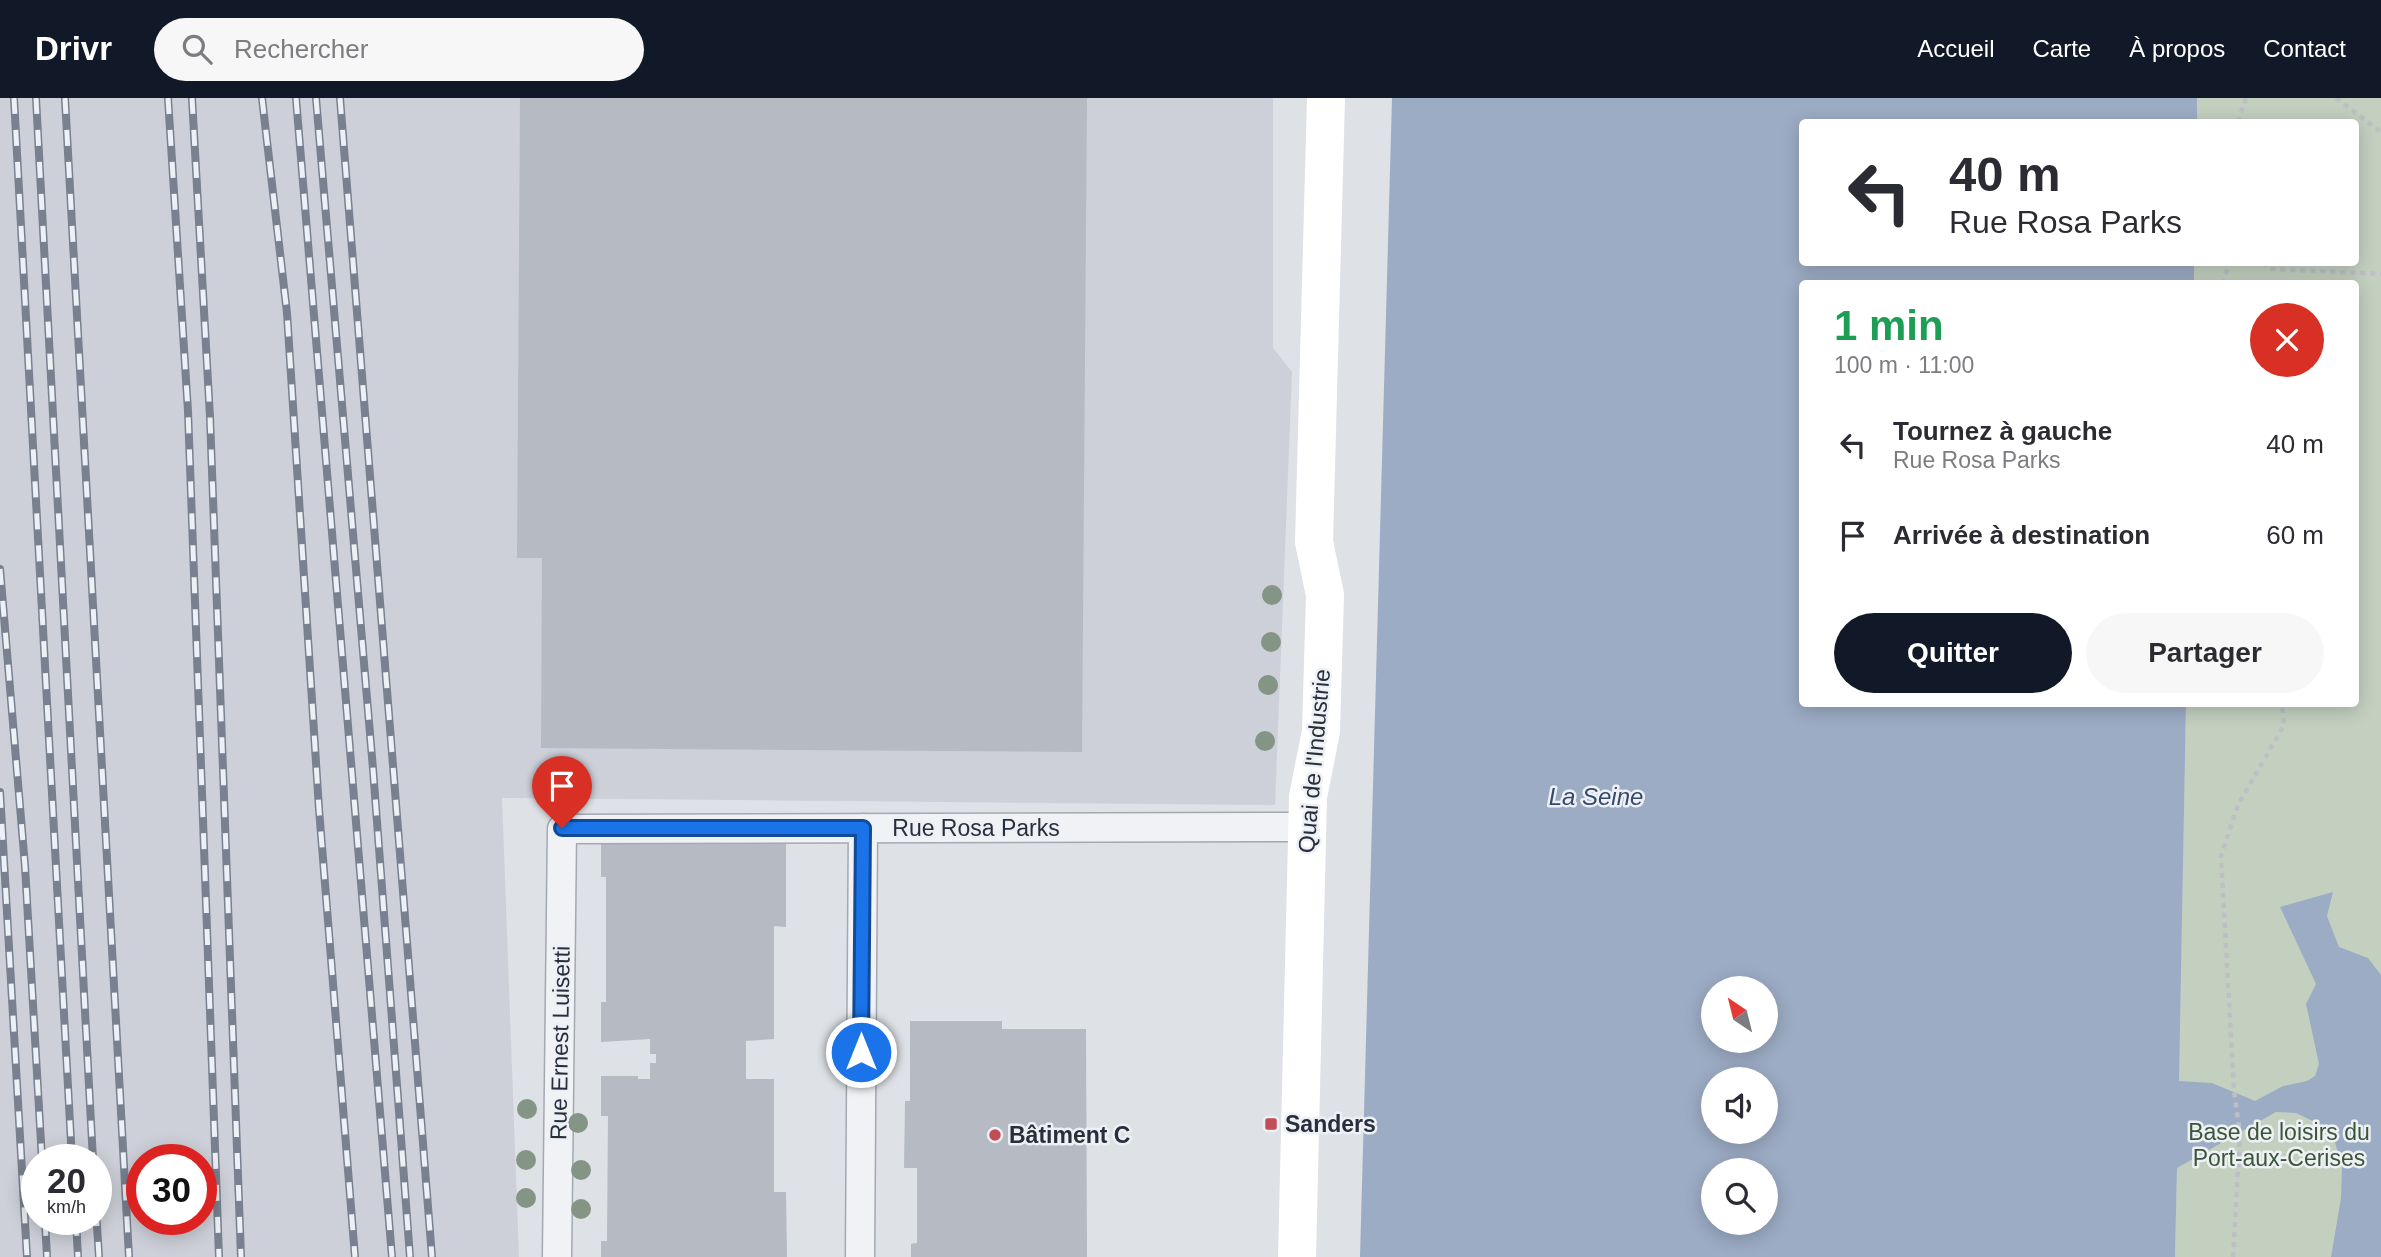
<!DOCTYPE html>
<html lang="fr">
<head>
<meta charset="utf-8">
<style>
  :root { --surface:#fff; --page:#f7f7f7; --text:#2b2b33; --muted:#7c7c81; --accent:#111827 }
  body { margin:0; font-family:Arial,sans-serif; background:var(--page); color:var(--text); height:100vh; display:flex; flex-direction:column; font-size:26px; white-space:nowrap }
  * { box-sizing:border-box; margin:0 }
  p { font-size:23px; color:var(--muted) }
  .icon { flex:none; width:38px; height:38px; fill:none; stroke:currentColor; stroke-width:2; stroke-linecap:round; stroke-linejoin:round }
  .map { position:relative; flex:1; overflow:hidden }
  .details { position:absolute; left:1799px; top:182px; width:560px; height:427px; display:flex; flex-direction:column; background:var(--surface); border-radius:7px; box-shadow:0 4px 18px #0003 }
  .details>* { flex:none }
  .top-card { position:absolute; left:1799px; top:21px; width:560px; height:147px; border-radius:7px; box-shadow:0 4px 18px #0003; background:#fff; color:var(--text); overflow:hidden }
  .needle { width:46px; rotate:325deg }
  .fabs { position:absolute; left:1701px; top:878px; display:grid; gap:14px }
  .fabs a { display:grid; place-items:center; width:77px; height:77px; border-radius:50%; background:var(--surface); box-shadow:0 4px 18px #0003; font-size:35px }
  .speed { position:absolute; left:21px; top:1046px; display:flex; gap:14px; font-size:35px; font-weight:700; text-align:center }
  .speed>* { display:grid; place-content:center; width:91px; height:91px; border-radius:50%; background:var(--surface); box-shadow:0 4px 18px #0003; line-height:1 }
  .speed small { font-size:18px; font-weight:400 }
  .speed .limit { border:10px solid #d22; background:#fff; color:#111 }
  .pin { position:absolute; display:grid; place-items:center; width:60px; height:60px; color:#fff; margin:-72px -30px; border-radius:50% 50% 50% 0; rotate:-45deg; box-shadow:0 0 7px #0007 }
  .pin .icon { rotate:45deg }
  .me { position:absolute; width:77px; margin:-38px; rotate:0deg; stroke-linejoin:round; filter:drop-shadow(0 0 5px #0008) }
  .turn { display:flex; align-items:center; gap:24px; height:147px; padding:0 35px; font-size:32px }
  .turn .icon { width:91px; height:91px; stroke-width:2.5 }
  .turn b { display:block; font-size:49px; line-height:60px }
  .round { display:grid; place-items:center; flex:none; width:74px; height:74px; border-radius:37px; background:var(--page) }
  .summary { display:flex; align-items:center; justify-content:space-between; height:119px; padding:0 35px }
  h1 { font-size:42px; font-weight:700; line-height:52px; color:#1e9e55 }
  .action { display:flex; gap:14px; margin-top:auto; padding:14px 35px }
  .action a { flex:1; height:80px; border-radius:42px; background:var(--accent); color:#fff; font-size:28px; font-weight:700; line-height:80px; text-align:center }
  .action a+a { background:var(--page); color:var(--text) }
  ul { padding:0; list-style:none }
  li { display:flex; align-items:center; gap:21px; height:91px; padding:0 35px }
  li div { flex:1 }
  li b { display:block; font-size:26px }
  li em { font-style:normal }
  header { display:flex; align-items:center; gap:42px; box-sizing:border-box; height:98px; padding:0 35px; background:var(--accent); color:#fff }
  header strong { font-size:33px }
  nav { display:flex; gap:38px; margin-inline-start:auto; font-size:24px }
  .search { width:490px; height:63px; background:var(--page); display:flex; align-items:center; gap:18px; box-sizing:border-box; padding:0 24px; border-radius:38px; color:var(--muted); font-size:26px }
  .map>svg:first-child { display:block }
</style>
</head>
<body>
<header>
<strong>Drivr</strong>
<div class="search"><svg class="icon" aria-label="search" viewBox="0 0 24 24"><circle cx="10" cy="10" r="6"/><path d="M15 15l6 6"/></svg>Rechercher</div>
<nav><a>Accueil</a><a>Carte</a><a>À propos</a><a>Contact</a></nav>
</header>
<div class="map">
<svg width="2381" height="1159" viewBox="0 0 2381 1159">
  <rect width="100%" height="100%" fill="#dee1e6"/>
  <path fill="#cdd0d8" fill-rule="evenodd" d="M 0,0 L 1273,0 L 1273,250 L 1292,274 L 1275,707 L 502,700 L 519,1159 L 0,1159 ZM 37,1062 L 96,1062 L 96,1122 L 37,1122 ZM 142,1062 L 201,1062 L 201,1122 L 142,1122 Z"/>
  <path fill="#c3d0c0" d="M 2197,0 L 2381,0 L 2381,1159 L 2175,1159 L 2186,606 L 2356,606 L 2356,186 L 2194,185 L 2194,165 L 2356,164 L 2356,24 L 2197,24 Z"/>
  <path fill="#9cacc4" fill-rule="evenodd" d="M 1392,0 L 2197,0 L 2197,24 L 1802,24 L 1802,164 L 2194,165 L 2194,185 L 1802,186 L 1802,606 L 2186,606 L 2179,983 L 2212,985 L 2255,1003 L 2283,988 L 2307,983 L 2315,978 L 2319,966 L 2306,906 L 2316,886 L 2280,809 L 2333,794 L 2327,818 L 2339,849 L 2368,860 L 2381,877 L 2381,1159 L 2331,1159 L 2341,1100 L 2342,1070 L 2335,1044 L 2317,1025 L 2296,1015 L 2276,1014 L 2177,1070 L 2175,1159 L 1360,1159 ZM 1713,891 L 1766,891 L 1766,943 L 1713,943 ZM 1713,982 L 1766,982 L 1766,1034 L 1713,1034 ZM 1713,1073 L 1766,1073 L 1766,1125 L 1713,1125 Z"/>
  <path fill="#b6bac3" d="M 520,0 L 1087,0 L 1082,654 L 541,650 L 542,460 L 517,460 Z
    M 642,737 L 786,737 L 786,829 L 774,828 L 774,941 L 746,943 L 746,981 L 774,981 L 774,1094 L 786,1094 L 787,1159 L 601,1159 L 601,1143 L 607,1143 L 608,1018 L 601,1018 L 601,978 L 638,978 L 638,981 L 650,981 L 650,965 L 656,965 L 656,956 L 650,956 L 650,941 L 601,944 L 601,904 L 606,904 L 606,779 L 601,779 L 601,740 L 627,740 L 627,746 L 642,745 Z
    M 910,923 L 1002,923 L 1002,931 L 1086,931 L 1087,1159 L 911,1159 L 911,1146 L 917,1145 L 917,1070 L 904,1070 L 905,1003 L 910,1003 Z"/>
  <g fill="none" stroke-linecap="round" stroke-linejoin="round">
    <g stroke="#a4a8b0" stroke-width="31">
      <path id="minor" d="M 557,1159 L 562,731 L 1307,729
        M 860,1159 L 863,730"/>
    </g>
    <path stroke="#bdbfc5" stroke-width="4.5" stroke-dasharray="5 5" stroke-linecap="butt" d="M 2336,0 L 2381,34
      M 2238,24 L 2246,0
      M 2264,164 L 2269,171 L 2381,176
      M 2223,186 L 2229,164
      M 2233,1159 L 2240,1036 L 2234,993 L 2221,758 L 2238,707 L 2284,627 L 2282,606"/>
    <use href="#minor" stroke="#f1f2f5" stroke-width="28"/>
    <path stroke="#fff" stroke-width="38" d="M 1297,1159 L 1308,699 L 1321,633 L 1325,497 L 1314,444 L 1326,0"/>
    <g stroke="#79808f" stroke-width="8">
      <path id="rail" d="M 14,0 L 72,1062
        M 36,0 L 93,1062
        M 65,0 L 129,1159
        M 168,0 L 188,313 L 219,1159
        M 192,0 L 210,319 L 241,1159
        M 262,0 L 287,215 L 319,711 L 355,1159
        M 296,0 L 392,1159
        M 316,0 L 373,671 L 410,1159
        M 340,0 L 432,1159
        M 0,471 L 25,768 L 42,1062
        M 0,694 L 27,1159
        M 96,1112 L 99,1159
        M 45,1122 L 47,1159
        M 76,1122 L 78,1159"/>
    </g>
    <use href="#rail" stroke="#edf0f4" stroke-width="5" stroke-dasharray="16" stroke-linecap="butt"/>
  </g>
  <g fill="#849586">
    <circle cx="1272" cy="497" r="10"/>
    <circle cx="1271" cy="544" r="10"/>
    <circle cx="1268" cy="587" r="10"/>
    <circle cx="1265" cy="643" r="10"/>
    <circle cx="527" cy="1011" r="10"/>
    <circle cx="578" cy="1025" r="10"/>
    <circle cx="526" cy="1062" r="10"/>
    <circle cx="581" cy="1072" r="10"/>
    <circle cx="526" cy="1100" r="10"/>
    <circle cx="581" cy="1111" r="10"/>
  </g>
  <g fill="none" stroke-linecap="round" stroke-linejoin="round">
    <g stroke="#114b97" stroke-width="18">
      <path id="route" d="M 562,730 L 863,730 L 861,954"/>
    </g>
    <use href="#route" stroke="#1a73e8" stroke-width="12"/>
  </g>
  <g fill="#c24d56" stroke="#edf0f4" stroke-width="2.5">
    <rect x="1264" y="1019" width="14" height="14" rx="3.5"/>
    <circle cx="995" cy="1037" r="7"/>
  </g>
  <g text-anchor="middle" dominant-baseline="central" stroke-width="5" stroke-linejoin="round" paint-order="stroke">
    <g font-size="23" fill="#292e3c" stroke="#edf0f4">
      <text transform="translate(1314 663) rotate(-85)">Quai de l'Industrie</text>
      <text x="976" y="730">Rue Rosa Parks</text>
      <text transform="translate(560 945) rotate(-89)">Rue Ernest Luisetti</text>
    </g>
    <g font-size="23" font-weight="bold" fill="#292e3c" stroke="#edf0f4" text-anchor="start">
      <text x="1285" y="1026">Sanders</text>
      <text x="1009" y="1037">Bâtiment C</text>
    </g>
    <g font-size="23" fill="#3b5637" stroke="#edf0f4">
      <text x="2279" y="1034">Base de loisirs du<tspan x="2279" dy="26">Port-aux-Cerises</tspan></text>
    </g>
    <g font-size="24" font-style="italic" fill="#364a6c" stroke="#edf0f4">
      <text x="1596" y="698">La Seine</text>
    </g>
  </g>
</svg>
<div class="fabs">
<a><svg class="needle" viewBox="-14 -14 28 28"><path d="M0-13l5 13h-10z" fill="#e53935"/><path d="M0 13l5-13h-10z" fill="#7c7c81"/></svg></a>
<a><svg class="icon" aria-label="sound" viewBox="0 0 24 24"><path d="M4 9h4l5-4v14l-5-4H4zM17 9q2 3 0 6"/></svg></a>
<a><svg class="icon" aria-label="search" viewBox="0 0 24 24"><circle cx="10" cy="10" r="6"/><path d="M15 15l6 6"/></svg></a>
</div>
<div class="speed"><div>20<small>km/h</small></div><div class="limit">30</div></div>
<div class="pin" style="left:562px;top:730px;background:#d93025"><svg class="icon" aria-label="arrive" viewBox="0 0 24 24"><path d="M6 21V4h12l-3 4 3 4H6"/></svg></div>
<svg class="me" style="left:861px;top:954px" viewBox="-20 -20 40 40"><circle r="17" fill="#1a73e8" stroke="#fff" stroke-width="3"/><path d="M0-11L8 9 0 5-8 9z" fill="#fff"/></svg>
<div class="top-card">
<div class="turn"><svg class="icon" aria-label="left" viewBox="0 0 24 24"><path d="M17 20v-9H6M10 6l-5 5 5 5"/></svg><div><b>40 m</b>Rue Rosa Parks</div></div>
</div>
<section class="details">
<div class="summary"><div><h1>1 min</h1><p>100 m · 11:00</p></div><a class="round" style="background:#d93025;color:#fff"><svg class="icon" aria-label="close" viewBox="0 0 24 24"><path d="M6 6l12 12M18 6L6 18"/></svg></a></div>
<ul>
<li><svg class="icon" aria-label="left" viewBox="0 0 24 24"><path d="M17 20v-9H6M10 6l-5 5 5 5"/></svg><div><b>Tournez à gauche</b><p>Rue Rosa Parks</p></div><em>40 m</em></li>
<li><svg class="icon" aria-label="arrive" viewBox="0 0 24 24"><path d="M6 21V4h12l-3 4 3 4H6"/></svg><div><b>Arrivée à destination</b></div><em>60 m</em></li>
</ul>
<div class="action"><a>Quitter</a><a>Partager</a></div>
</section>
</div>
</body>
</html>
